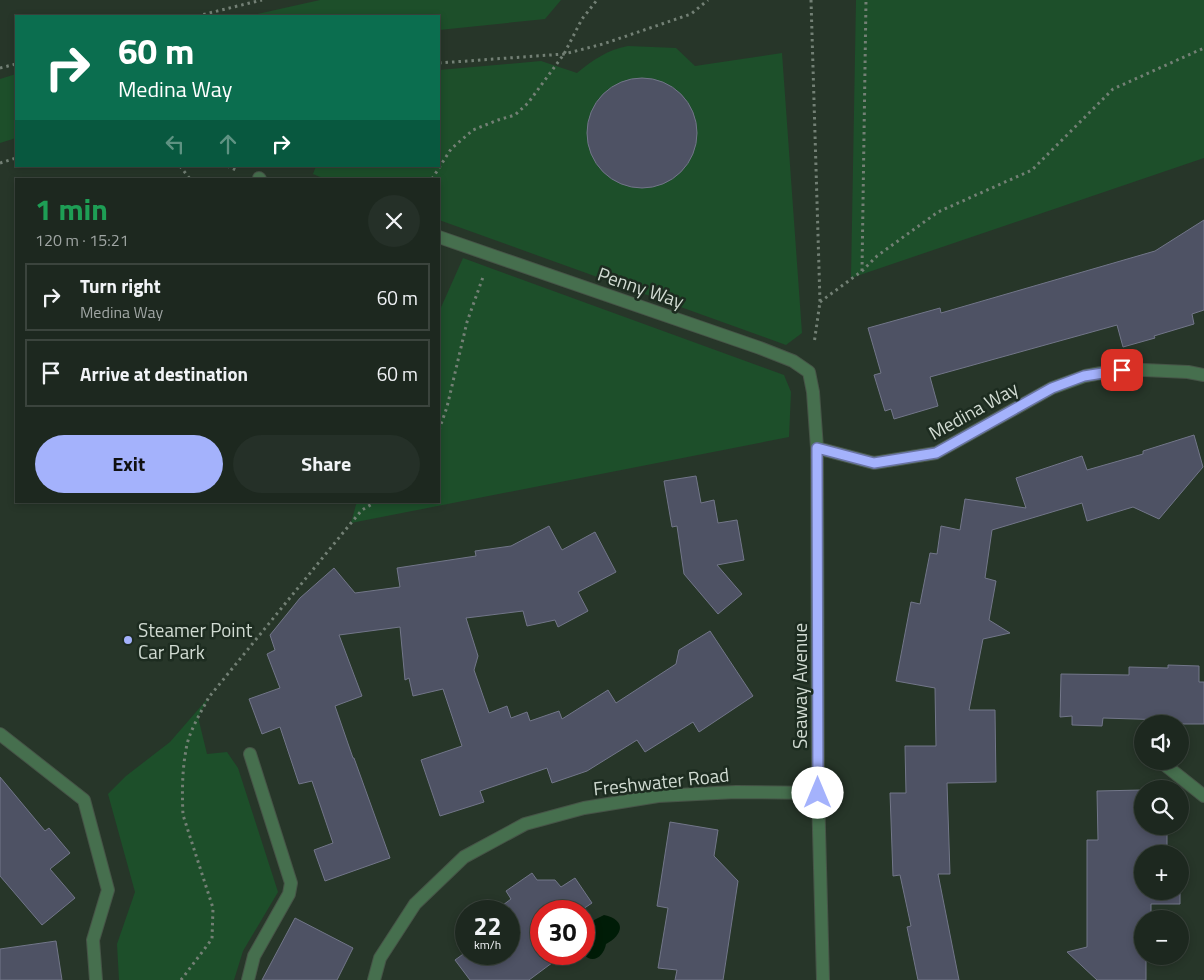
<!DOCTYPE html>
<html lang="en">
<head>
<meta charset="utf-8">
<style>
  :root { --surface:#1d281f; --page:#253028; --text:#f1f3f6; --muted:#a0a6a4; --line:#3b443d; --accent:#a4b2fc }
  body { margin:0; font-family:"Titillium Web",sans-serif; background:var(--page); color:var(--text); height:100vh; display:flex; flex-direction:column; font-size:19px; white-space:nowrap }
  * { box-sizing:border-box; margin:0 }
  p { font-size:16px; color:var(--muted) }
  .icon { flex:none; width:28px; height:28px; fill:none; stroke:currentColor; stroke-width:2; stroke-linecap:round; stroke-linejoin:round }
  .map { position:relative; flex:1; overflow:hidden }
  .sheet { position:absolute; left:15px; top:178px; width:425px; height:325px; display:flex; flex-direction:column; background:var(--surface); border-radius:0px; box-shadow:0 2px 8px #0003,0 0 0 1px var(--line) }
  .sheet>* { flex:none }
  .guide { position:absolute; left:15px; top:15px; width:425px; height:152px; border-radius:0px; box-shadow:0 2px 8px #0003,0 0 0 1px var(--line); background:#0b6e4f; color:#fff; overflow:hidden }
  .tools { position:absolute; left:1134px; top:715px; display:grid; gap:10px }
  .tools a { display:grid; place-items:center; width:55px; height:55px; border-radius:50%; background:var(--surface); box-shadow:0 2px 8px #0003,0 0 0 1px var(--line); font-size:25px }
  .speed { position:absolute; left:455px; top:900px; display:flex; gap:10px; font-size:25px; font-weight:700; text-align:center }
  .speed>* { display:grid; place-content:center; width:65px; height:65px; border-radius:50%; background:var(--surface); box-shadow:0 2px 8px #0003,0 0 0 1px var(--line); line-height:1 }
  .speed small { font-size:12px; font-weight:400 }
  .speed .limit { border:8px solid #d22; background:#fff; color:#111 }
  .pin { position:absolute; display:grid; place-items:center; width:42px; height:42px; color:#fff; margin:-21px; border-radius:10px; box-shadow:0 2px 8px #0006 }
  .me { position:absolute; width:55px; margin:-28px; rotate:0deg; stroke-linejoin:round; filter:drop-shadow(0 0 4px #0008) }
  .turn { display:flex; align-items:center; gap:18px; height:105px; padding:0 20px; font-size:22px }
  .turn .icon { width:65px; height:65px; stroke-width:2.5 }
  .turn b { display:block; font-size:35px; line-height:42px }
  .lanes { display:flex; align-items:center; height:48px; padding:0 20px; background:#0003; justify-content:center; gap:25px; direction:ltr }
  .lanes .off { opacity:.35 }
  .round { display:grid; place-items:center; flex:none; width:52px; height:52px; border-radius:26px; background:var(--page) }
  .headline { display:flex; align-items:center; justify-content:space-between; height:85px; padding:0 20px }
  h1 { font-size:30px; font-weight:700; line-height:38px; color:#1e9e55 }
  .primary-button { display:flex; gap:10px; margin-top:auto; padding:10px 20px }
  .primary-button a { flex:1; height:58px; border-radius:30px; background:var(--accent); color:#111; font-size:20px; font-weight:700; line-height:58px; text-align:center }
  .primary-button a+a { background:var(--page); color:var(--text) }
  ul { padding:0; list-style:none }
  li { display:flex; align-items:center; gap:15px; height:68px; margin:0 10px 8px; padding:0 10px; border:2px solid var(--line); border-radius:0px }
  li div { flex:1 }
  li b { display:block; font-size:19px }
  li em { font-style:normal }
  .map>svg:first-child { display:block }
</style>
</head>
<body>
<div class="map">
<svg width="1204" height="980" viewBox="0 0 1204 980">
  <rect width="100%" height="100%" fill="#273629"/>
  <path fill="#1d4f2a" d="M 320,0 L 561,0 L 545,19 L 439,30 L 439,16 L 248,16 Z
    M 856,0 L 1204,0 L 1204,158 L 851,278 Z
    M 628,46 L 676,48 L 695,66 L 782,53 L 802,333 L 786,345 L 439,220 L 439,179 L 325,179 L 313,174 L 316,166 L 439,166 L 439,70 L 541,61 L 577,73 C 593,60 607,50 628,46 Z
    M 16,74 L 16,138 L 0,143 L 0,79 Z
    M 463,258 L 784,375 L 791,392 L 789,437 L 351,523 L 357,501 L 439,501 L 439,312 Z
    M 209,697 L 198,717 L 207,754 L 227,752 L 238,768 L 278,892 L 243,951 L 234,980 L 119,980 L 117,944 L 135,892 L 108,794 L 126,776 L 170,742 Z"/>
  <path fill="#001c07" d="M 604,915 C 627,920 623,935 606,944 C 604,956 593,965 583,954 L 584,933 L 594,920 Z"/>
  <path fill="#4e5264" stroke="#727689" d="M587 133a55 55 0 1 1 110 0a55 55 0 1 1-110 0Z
    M 1204,220 L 1204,310 L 1192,314 L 1194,324 L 1154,336 L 1155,338 L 1123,347 L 1117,325 L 930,377 L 938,406 L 894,419 L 891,409 L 885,411 L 874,375 L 881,373 L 868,328 L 940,308 L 941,313 L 1155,251 Z
    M 1194,435 L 1203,467 L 1159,519 L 1133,507 L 1087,521 L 1082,503 L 992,530 L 985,578 L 996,581 L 989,620 L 1010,633 L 983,639 L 969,710 L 995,710 L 996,782 L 947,783 L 950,874 L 938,874 L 959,980 L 918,980 L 907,927 L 911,926 L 900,875 L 893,876 L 890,793 L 906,793 L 905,746 L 936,746 L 935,688 L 896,681 L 911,602 L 920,604 L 930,553 L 937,554 L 941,526 L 960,530 L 965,499 L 1026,508 L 1016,478 L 1082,456 L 1087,470 L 1143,454 L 1143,451 Z
    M 696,476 L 701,503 L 714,500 L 718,523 L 737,520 L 744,560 L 717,565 L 742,594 L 718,614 L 684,574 L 677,526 L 672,527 L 664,481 Z
    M 549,526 L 562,550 L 595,532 L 616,572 L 578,592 L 588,611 L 558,627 L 555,620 L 527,626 L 523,611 L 466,618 L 478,656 L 474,670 L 489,713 L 507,706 L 511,718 L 527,712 L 530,721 L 559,711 L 562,719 L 608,690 L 616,703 L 676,664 L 679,650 L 710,631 L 753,696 L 699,732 L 693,722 L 645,752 L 637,740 L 587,771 L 552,783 L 547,768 L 480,791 L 484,802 L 440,816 L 421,760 L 462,746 L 443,689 L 413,696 L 409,678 L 405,680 L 400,627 L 339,635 L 362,696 L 335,706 L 353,758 L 354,758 L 390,858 L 325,881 L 314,850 L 333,843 L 312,781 L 299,784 L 280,727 L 262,734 L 249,699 L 280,688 L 267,654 L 275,650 L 270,635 L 300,598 L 334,568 L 355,593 L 400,587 L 397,568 L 476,556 L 475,551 L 511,546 Z
    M 1168,665 L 1199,666 L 1199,682 L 1204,682 L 1204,724 L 1167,724 L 1167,720 L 1103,718 L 1102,726 L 1072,725 L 1072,716 L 1060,717 L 1061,674 L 1129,675 L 1129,667 L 1168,668 Z
    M 0,777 L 45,831 L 49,828 L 70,853 L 50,869 L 75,898 L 42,925 L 0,876 Z
    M 1142,790 L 1142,826 L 1156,826 L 1156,833 L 1167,832 L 1167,854 L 1142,854 L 1142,891 L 1180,891 L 1180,875 L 1180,904 L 1151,904 L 1151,919 L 1142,919 L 1142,956 L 1146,956 L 1146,980 L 1097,980 L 1067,952 L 1087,947 L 1087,840 L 1098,840 L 1097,791 Z
    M 670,822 L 718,830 L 714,856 L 738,881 L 723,980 L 675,980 L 677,970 L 658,968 L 668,908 L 657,906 Z
    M 532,873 L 537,880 L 555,880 L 561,887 L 575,878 L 592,903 L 580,911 L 541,911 L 541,954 L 564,954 L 529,980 L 470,980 L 455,960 L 466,952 L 466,954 L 509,954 L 509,911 L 495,911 L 511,899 L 506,891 Z
    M 295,918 L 353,948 L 337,980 L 262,980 Z
    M 56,941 L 62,980 L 0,980 L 0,949 Z"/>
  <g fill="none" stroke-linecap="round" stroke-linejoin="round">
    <g stroke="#465447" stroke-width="14">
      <path id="lane" d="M 1160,761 L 1204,796
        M 248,980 L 254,956 L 289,894 L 291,883 L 250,754"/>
    </g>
    <g stroke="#465447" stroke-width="14">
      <path id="street" d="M 259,178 L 260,179
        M 439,237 L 760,348 L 793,361 L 809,372 L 813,392 L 817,448 L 818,793 L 823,980
        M 817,448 L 874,463 L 936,453 L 1052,388 L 1085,376 L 1122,369 L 1188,372 L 1204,375
        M 0,734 L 84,800 L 108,890 L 93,940 L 96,980
        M 374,980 L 380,958 L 415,904 L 464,857 L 525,824 L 584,808 L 658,796 L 736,792 L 818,793"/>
    </g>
    <path stroke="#738075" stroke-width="3" stroke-dasharray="2.5 4" stroke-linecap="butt" d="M 811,0 L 820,302 L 814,344
      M 197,16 L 262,0
      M 439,63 L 564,54 L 603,44 L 691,14 L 708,0
      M 0,68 L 16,64
      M 0,163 L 16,158
      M 180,166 L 190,179
      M 227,166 L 236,170
      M 432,179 L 451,149 L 473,130 L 498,120 L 515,115 L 528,103 L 564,54 L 582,19 L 597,0
      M 862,271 L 866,0
      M 820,302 L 862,271 L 877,256 L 938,212 L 1032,170 L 1113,89 L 1204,48
      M 439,430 L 447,407 L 467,322 L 483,277
      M 181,980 L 212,939 L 213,908 L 183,815 C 182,794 182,771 186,750 C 188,733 201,712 209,697 L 351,523 L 362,510 L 377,501"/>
    <use href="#lane" stroke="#466f4e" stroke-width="12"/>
    <use href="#street" stroke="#466f4e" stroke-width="12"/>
  </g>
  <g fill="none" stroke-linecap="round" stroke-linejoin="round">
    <g stroke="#6b74a4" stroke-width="12">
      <path id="route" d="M 818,793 L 817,448 L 874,463 L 936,453 L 1052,388 L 1084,376 L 1122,370"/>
    </g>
    <use href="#route" stroke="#a4b2fc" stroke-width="9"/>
  </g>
  <circle fill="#a4b2fc" stroke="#1d2c20" stroke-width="2" cx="128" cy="640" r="5"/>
  <g text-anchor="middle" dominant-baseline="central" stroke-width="5" stroke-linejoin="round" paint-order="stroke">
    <g font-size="19" fill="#d1dbd2" stroke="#1d2c20">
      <text transform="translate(641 287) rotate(19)">Penny Way</text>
      <text transform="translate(973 410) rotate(-29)">Medina Way</text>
      <text transform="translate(799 686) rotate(-90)">Seaway Avenue</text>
      <text transform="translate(661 781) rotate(-6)">Freshwater Road</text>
    </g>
    <g font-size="19" fill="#d1dbd2" stroke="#1d2c20" text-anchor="start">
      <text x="138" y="629">Steamer Point<tspan x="138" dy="22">Car Park</tspan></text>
    </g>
  </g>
</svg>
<div class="tools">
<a><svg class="icon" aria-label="sound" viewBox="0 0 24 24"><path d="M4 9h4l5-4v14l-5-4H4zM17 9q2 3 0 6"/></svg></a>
<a><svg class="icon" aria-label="search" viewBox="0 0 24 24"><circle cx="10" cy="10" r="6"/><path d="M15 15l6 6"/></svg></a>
<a>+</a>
<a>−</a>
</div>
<div class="speed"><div>22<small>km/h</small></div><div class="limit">30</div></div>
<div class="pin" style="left:1122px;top:370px;background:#d93025"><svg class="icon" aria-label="arrive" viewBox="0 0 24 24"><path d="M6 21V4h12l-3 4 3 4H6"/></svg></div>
<svg class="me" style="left:818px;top:793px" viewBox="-20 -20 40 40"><circle r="19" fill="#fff"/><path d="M0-13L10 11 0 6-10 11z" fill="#a4b2fc"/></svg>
<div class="guide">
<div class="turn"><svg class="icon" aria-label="right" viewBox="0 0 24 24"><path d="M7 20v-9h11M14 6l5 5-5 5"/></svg><div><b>60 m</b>Medina Way</div></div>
<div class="lanes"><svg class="icon off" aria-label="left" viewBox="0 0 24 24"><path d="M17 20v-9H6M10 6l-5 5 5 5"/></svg><svg class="icon off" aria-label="ahead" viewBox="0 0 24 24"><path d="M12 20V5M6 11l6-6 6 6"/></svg><svg class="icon" aria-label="right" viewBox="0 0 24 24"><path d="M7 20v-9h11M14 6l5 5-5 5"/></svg></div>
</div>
<section class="sheet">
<div class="headline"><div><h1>1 min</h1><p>120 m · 15:21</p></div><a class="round"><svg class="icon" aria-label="close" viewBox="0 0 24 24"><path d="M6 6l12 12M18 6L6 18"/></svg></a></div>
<ul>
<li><svg class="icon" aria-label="right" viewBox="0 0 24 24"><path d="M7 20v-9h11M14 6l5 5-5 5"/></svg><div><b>Turn right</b><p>Medina Way</p></div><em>60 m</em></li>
<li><svg class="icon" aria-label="arrive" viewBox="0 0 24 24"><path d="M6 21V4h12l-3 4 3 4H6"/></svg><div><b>Arrive at destination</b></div><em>60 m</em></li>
</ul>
<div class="primary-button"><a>Exit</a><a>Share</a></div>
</section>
</div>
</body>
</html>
